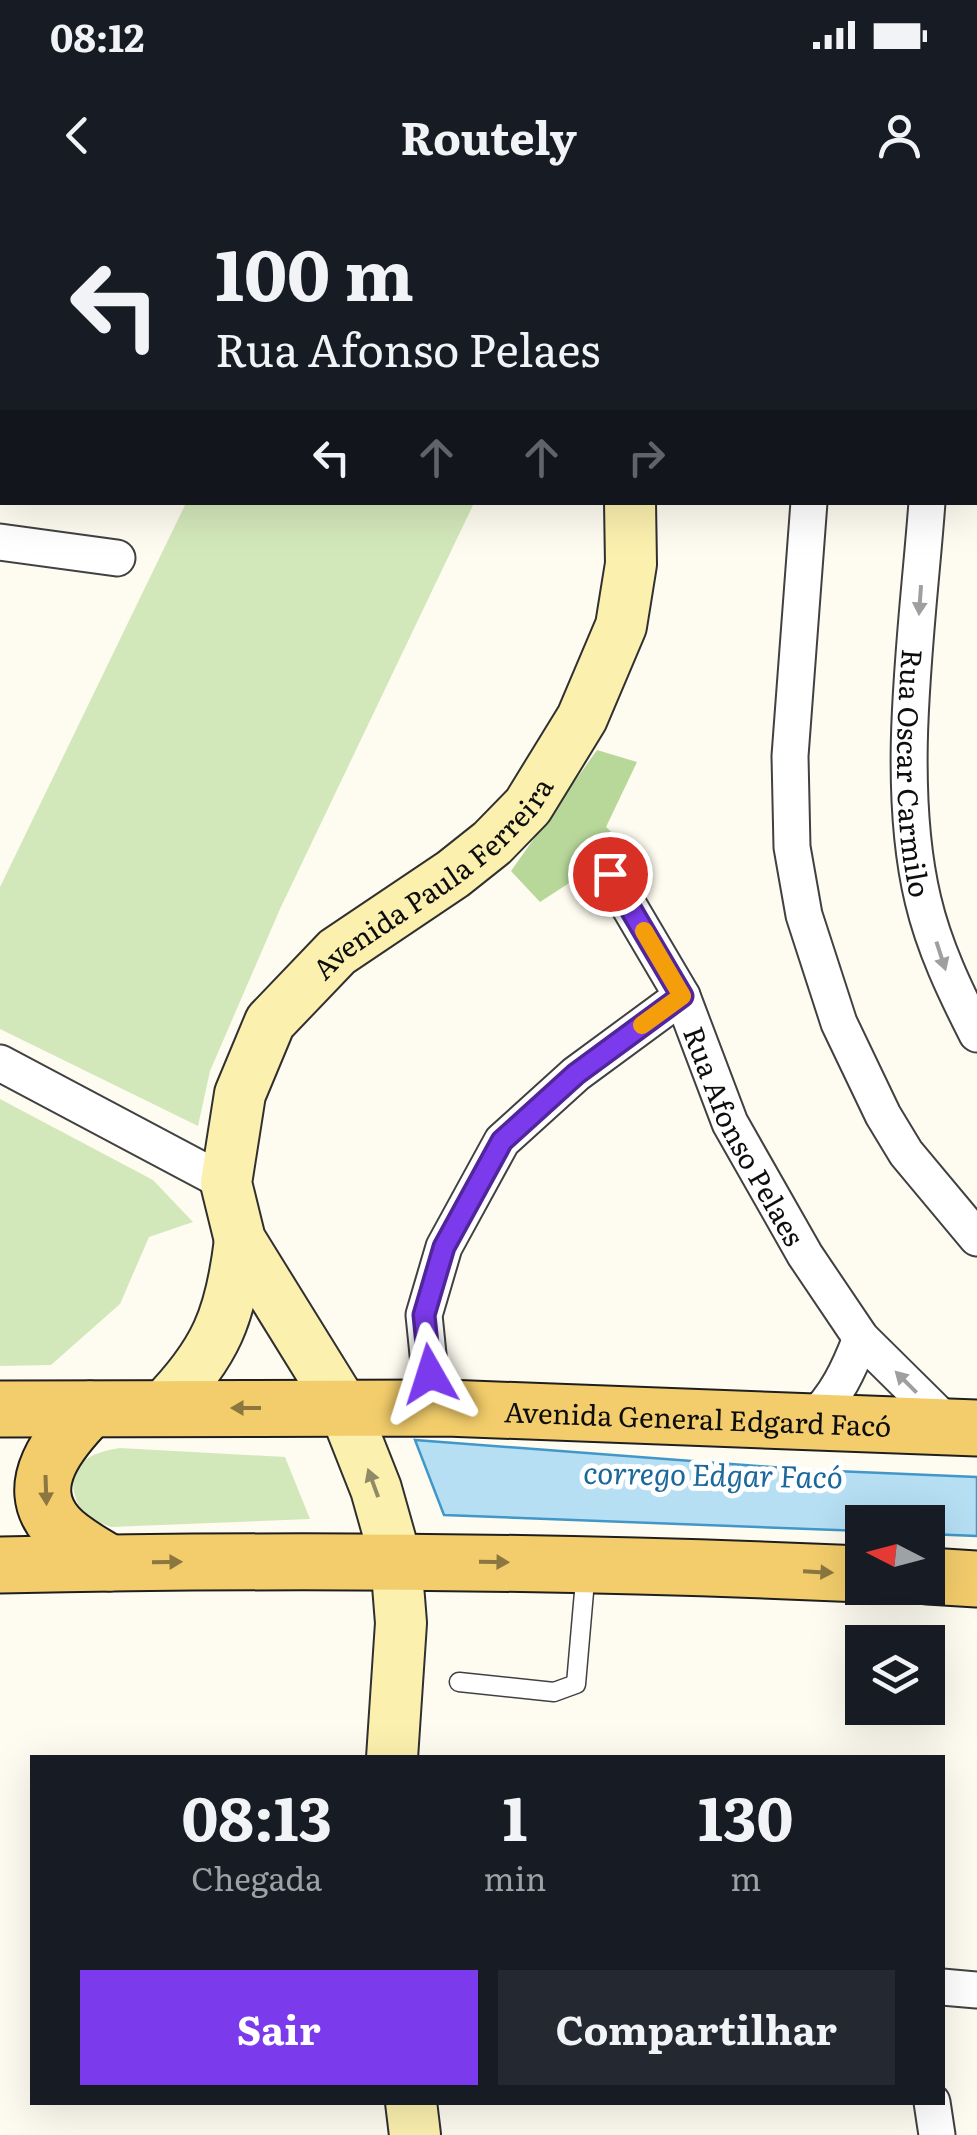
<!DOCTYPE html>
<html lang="pt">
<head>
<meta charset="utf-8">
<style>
  :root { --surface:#171b24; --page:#242831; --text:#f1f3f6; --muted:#9ea1a6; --accent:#7c3aed }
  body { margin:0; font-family:Literata,serif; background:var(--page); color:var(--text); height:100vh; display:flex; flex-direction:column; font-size:38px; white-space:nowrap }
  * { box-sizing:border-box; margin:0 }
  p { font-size:32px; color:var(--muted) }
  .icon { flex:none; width:55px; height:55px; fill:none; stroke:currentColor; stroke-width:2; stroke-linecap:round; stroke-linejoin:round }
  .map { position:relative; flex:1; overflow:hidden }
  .panel { position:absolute; left:30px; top:1555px; width:915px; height:350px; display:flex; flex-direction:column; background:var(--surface); border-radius:0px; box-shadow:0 10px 40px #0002 }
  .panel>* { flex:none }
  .banner { position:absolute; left:0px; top:0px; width:978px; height:305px; box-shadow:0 10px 40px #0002; background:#171b24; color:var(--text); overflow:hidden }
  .needle { width:65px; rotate:276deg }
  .buttons { position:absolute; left:845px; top:1305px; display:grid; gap:20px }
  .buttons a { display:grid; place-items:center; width:100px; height:100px; border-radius:0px; background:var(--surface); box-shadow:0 10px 40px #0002; font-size:50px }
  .pin { position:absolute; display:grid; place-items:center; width:85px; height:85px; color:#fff; margin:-42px; border:5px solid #fff; border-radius:50%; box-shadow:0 2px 10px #0007 }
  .me { position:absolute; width:110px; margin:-55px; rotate:354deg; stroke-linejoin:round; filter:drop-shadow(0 0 8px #0008) }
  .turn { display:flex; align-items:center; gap:35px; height:210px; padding:0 50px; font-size:45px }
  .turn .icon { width:130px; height:130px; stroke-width:2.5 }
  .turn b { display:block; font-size:70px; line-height:85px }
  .lanes { display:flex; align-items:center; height:95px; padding:0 50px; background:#0003; justify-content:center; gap:50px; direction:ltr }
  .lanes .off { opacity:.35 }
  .eta { display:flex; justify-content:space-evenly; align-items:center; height:170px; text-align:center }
  .eta b { font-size:60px; font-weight:700; line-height:70px }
  .primary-button { display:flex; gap:20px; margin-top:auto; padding:20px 50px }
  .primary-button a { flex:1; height:115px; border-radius:0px; background:var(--accent); color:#fff; font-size:40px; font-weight:700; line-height:115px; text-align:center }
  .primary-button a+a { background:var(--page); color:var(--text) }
  .status { display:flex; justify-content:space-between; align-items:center; height:70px; padding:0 50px; background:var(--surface); direction:ltr }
  .status svg { height:28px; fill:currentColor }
  header { display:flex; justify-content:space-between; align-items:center; height:130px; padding:0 50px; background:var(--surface); font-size:45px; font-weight:700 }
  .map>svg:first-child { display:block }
</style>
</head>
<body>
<div class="status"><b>08:12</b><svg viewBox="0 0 49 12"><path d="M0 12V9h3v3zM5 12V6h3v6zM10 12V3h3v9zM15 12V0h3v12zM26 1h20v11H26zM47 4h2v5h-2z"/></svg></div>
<header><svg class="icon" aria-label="back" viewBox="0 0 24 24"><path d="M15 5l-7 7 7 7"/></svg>Routely<svg class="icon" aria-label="person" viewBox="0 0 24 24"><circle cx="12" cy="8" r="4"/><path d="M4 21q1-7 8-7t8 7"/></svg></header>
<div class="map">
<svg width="977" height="1935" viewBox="0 0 977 1935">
  <rect width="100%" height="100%" fill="#fefbf0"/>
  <path fill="#d3e8ba" d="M 332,0 L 610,0 L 331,2 Z
    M 186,303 L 474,303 L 280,709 L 210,871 L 198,926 L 0,829 L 0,687 Z
    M 0,899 L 153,980 L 193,1022 L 149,1037 L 120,1104 L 51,1165 L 0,1166 Z
    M 120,1248 L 285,1257 L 310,1319 L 111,1327 L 84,1316 C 61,1275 75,1255 120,1248 Z"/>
  <path fill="#b8d89a" d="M 597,550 L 637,562 L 606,627 L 626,646 L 540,702 L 511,671 Z"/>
  <path fill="#b6dff4" stroke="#4097c8" stroke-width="2.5" d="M 415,1240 L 811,1270 L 977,1277 L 977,1336 L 928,1334 L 928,1322 L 862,1322 L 862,1331 L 444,1315 Z"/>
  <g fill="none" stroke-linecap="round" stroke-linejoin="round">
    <g stroke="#414141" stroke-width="21">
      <path id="lane" d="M 459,1482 L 554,1492 L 576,1484 L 586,1369"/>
    </g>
    <g stroke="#414141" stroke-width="39">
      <g id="street">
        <path d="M 935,0 L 935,2"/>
        <path d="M 199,2 L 201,0"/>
        <path d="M 0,8 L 2,8"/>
        <path d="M 809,302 L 790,556 L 792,647 L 804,715 L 839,823 L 883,915 L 906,953 L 977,1038"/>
        <path id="s1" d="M 927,302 C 918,426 894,579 923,700 C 934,747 955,791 977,834"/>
        <path d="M 0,342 L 117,358"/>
        <path id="s2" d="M 610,674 L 682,796 L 730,923 L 805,1055 L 861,1138 L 951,1227"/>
        <path d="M 0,863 L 226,983"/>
        <path d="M 446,1208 L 430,1174 L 424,1115 L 444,1047 L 502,941 L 576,874 L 682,796"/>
        <path d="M 811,1220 C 836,1198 849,1169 861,1138"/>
        <path d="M 942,1787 L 977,1790"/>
        <path d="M 932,1902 L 937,1935"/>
      </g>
    </g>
    <g stroke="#303030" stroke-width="54">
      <g id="secondary">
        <path d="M 662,2 L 662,0"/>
        <path d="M 162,1208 C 216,1153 231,1116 240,1040"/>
        <path id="s3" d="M 392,1558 L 401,1423 L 396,1360 L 376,1289 L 344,1208 L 240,1040 L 226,983 L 240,894 L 270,822 L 337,752 L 453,674 L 492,643 L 528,606 L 582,518 L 621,426 L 631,364 L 630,302"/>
        <path d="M 411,1902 L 415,1935"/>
      </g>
    </g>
    <g stroke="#1f1f1f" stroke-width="59">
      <g id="primary">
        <path id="s4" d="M 0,1209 L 446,1208 L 977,1228"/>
        <path d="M 90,1209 C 61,1239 21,1284 57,1326 C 71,1342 92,1352 109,1363"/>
        <path d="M 0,1365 C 288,1359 575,1361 862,1374"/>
        <path d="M 928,1376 L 977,1379"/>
      </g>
    </g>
    <use href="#lane" stroke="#fff" stroke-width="18"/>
    <use href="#street" stroke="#fff" stroke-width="35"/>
    <use href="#secondary" stroke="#fbf0ae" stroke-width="50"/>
    <use href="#primary" stroke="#f3cd6b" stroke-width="55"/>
  </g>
  <defs><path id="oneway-solid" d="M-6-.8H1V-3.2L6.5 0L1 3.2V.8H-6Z" transform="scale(2.5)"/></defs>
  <g fill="#9f9f9f">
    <use href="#oneway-solid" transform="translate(920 400) rotate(94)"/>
    <use href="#oneway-solid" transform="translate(941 756) rotate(72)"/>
    <use href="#oneway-solid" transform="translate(906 1182) rotate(-135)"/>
  </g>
  <g fill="#8c7741">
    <use href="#oneway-solid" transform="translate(246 1208) rotate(180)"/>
    <use href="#oneway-solid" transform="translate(46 1290) rotate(88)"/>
    <use href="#oneway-solid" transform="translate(167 1362) rotate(-1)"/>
    <use href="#oneway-solid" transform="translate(494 1362) rotate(1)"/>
    <use href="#oneway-solid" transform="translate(818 1372) rotate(3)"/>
  </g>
  <use fill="#908a66" href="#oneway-solid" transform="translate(373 1283) rotate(-110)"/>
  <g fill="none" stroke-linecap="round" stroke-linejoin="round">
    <g stroke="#51269a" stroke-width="25">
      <path id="route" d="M 430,1174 L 424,1115 L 444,1047 L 502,941 L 576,874 L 682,796 L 610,674"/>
    </g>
    <use href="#route" stroke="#7c3aed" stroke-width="18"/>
    <path stroke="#f59e0b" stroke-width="18" d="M 642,825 L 682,796 L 644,731"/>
  </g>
  <g text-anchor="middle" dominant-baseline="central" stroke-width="10" stroke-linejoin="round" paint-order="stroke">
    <g font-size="28" fill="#0e0e0e" stroke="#fff">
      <text stroke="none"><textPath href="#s1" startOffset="272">Rua Oscar Carmilo</textPath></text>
      <text stroke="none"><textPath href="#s3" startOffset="1002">Avenida Paula Ferreira</textPath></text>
      <text stroke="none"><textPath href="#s2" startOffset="295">Rua Afonso Pelaes</textPath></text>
      <text stroke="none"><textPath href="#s4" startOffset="698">Avenida General Edgard Facó</textPath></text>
    </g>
    <g font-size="30" font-style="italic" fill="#1c689b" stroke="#fff">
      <text transform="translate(713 1273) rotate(1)">corrego Edgar Facó</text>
    </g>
  </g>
</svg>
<div class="buttons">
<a><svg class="needle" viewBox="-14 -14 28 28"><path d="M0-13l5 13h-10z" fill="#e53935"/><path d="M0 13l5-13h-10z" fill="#9ea1a6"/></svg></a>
<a><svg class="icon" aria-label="layers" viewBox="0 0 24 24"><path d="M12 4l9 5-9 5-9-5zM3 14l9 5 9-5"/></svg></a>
</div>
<div class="pin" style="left:610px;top:674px;background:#d93025"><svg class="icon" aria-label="arrive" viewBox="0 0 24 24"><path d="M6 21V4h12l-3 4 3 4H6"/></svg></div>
<svg class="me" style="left:430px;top:1174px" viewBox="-20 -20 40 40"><path d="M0-17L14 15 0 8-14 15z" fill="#7c3aed" stroke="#fff" stroke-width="4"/></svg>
<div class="banner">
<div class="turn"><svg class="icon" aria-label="left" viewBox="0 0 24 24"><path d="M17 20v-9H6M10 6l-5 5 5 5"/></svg><div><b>100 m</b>Rua Afonso Pelaes</div></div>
<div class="lanes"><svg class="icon" aria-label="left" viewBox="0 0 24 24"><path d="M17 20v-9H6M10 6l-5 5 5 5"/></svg><svg class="icon off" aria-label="ahead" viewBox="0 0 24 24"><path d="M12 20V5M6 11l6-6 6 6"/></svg><svg class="icon off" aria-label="ahead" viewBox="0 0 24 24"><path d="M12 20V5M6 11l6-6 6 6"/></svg><svg class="icon off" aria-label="right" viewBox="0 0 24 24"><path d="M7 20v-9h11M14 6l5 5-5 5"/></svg></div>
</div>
<section class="panel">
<div class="eta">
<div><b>08:13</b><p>Chegada</p></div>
<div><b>1</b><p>min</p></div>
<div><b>130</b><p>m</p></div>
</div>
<div class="primary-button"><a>Sair</a><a>Compartilhar</a></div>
</section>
</div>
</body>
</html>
